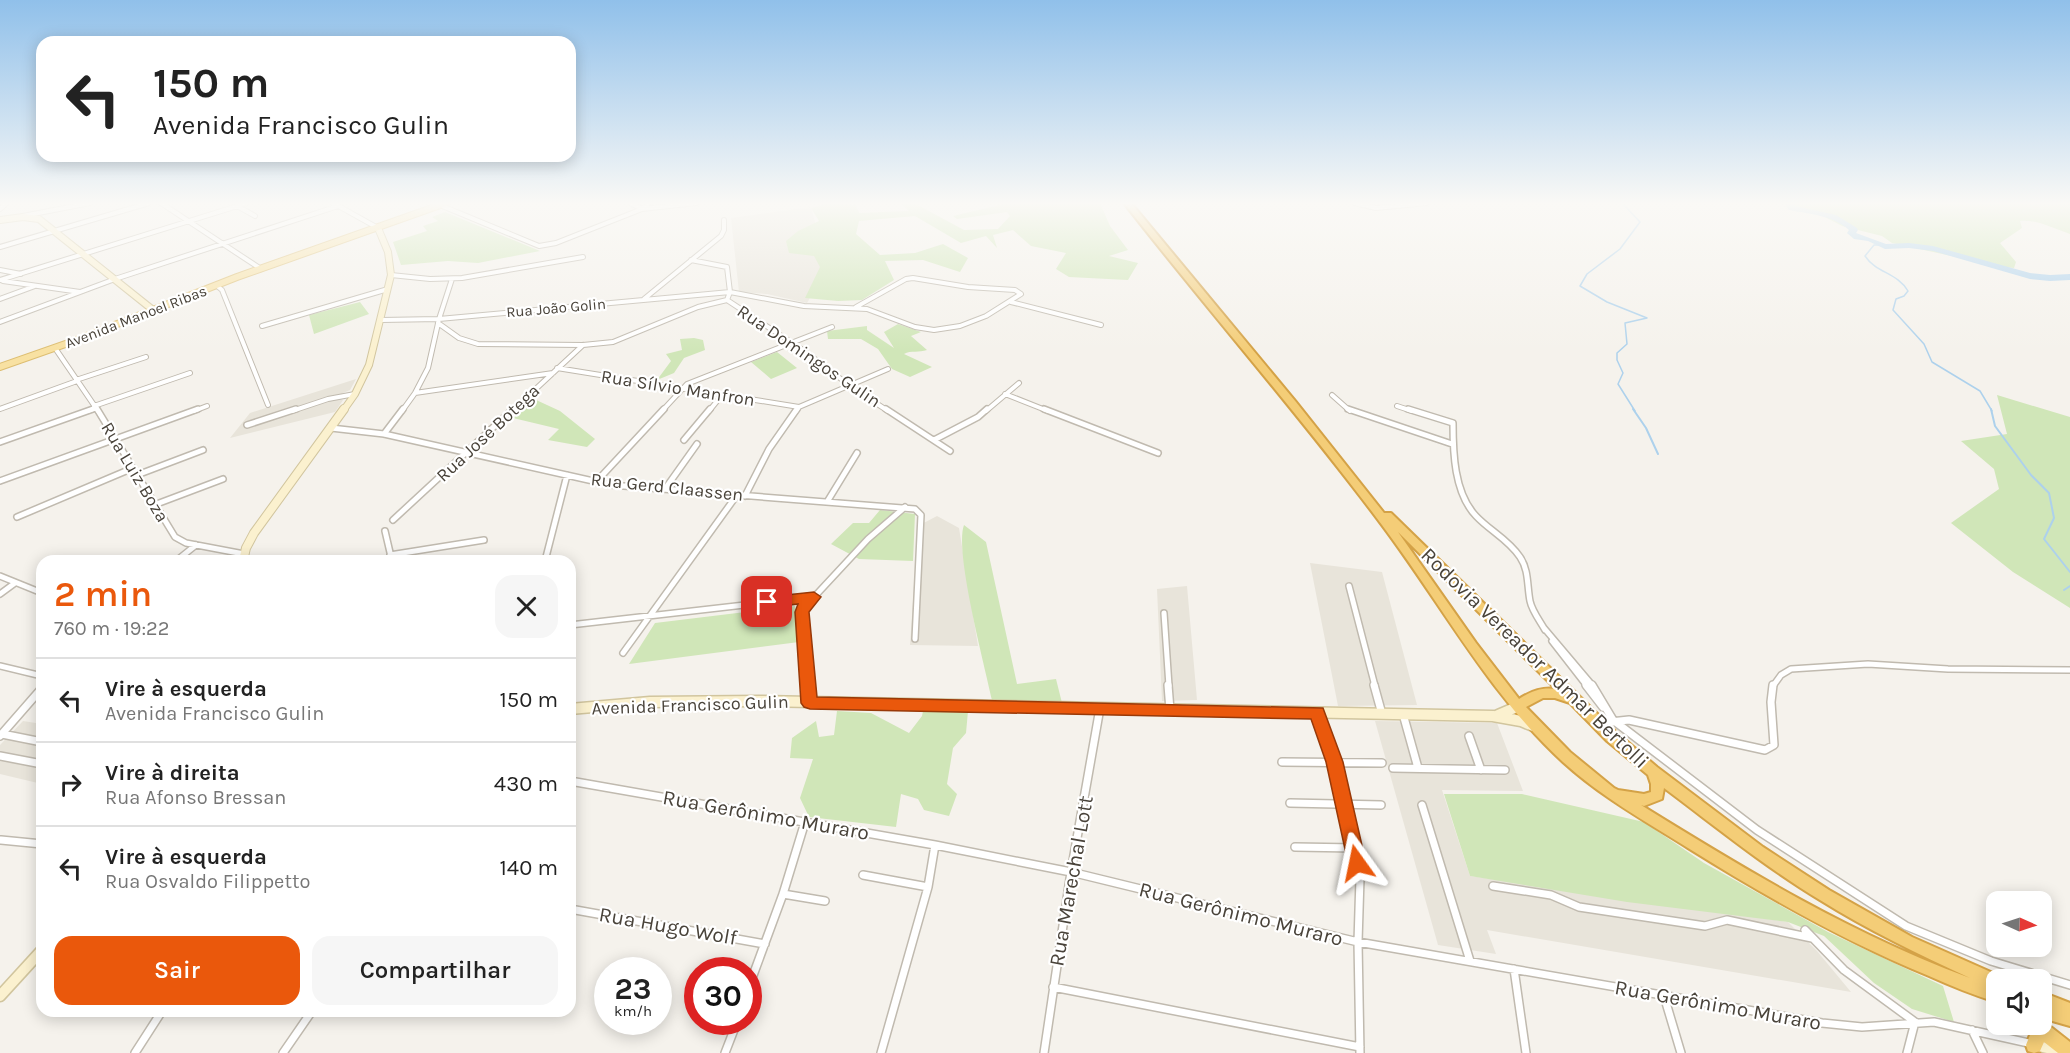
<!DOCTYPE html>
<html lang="pt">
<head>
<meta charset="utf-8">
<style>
  :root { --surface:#fff; --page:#f6f6f6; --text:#222; --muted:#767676; --line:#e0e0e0; --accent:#ea580c }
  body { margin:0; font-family:Karla,sans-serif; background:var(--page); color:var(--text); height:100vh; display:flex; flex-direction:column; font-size:22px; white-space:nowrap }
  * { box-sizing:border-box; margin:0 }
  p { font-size:20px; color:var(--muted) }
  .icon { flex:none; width:33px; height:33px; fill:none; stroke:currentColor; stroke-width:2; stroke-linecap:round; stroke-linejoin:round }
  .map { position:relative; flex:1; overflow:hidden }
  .panel { position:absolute; left:36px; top:555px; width:540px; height:462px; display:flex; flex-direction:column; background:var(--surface); border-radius:18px; box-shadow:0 3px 15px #0003 }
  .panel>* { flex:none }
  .top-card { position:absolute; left:36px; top:36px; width:540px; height:126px; border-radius:18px; box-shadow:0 3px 15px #0003; background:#fff; color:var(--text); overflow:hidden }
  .needle { width:39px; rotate:93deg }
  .controls { position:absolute; left:1986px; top:891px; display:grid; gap:12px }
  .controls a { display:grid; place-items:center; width:66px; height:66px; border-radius:12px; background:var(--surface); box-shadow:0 3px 15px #0003; font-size:30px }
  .speed { position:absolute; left:594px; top:957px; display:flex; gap:12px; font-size:30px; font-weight:700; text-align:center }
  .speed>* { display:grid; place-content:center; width:78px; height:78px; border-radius:50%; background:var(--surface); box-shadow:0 3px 15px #0003; line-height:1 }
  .speed small { font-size:15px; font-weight:400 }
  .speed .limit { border:9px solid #d22; background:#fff; color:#111 }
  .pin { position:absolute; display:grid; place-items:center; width:51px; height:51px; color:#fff; margin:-26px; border-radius:12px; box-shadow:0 3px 9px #0006 }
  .me { position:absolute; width:66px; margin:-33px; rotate:348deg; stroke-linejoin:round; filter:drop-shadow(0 0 4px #0008) }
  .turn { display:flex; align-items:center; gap:21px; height:126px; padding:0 18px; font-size:27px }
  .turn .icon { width:78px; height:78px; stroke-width:2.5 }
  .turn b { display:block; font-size:42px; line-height:51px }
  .round { display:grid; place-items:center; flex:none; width:63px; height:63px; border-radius:18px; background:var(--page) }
  .summary { display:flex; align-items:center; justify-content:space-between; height:102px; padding:0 18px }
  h1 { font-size:36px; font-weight:600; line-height:45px; color:var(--accent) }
  .action { display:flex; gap:12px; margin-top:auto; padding:12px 18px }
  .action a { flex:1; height:69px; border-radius:18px; background:var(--accent); color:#fff; font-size:24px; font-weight:600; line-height:69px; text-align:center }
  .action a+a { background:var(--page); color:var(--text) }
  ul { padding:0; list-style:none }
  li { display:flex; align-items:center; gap:18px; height:84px; padding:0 18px; border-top:2px solid var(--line) }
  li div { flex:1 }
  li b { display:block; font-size:22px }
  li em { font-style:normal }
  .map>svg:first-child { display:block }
</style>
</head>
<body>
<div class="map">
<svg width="2070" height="1053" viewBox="0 0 2070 1053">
  <rect width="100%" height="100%" fill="#f5f2ec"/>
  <path fill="#e8e4da" d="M 811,207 L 827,268 L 807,303 L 767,294 L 739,292 L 731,218 Z
    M 356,379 L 350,390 L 343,393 L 339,399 L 343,400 L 335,412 L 230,438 L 250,413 Z
    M 937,516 L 959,528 L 978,646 L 910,645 L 918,526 Z
    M 1310,563 L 1382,572 L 1417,705 L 1338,706 Z
    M 1187,586 L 1197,700 L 1162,701 L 1157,589 Z
    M 23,721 L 42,724 L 42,784 L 0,774 L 0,745 Z
    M 1375,721 L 1497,723 L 1523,791 L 1442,790 L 1470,876 L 1788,922 L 1817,951 L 1851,992 L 1487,930 L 1496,954 L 1438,945 Z"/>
  <path fill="#d0e6b8" d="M 828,203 L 856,205 L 859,213 L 909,211 L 901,203 L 914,203 L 964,230 L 998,229 L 1010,216 L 1007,212 L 957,219 L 953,216 L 1008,203 L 1100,203 L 1110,226 L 1128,250 L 1109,256 L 1138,263 L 1128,280 L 1069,277 L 1056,269 L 1066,253 L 1031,246 L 1013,230 L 993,235 L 997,248 L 986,236 L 961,243 L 915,216 L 859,221 L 856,234 L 880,255 L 915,253 L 943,244 L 968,258 L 960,272 L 923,260 L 885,261 L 894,280 L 862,300 L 838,301 L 805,298 L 820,267 L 814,256 L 789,253 L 786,241 L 798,231 L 819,221 L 811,208 Z
    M 1782,203 L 2070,203 L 2070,234 C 2054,229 2037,219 2020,221 L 2022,228 L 2000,243 L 2016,262 L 2014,268 L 2002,267 L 1892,243 L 1882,236 L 1842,226 L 1821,215 Z
    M 445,212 L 540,251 L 478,263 L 448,261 L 401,265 L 393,242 L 427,231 L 423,226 L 438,221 L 432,217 Z
    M 360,302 L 369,314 L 314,334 L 309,315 Z
    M 898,324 L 921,332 L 911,336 L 927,350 C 919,353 911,350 904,354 L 932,367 L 910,377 L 892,369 L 878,349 L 861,339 L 828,339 L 827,331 L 867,326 L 867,330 L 894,348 L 884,332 Z
    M 694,338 L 703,340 L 705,350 L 684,358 L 674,373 L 657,380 L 671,361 L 666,354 L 682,350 L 680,339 Z
    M 777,352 L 797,368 L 771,379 L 751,362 Z
    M 1997,395 L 2070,417 L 2070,608 L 2013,572 L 1951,523 L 1999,489 L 1994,469 L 1961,441 L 2007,434 Z
    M 534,399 L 560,411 L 595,439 L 587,447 L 548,440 L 559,429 L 513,418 Z
    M 880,510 L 915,514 L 913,561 L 859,559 L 831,544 L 853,523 L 869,523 Z
    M 964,525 L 986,542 L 1017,684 L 1056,679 L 1062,703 L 992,700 C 985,666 954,551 964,525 Z
    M 795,606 L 799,642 L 629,664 L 655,623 Z
    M 837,711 L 871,713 L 909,733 L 922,716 L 923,711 L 968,711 L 966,733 L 953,748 L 947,784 L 957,794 L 949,816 L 924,810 L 918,799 L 901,794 L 896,827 L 809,817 L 800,798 L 813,759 L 790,758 L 792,738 L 816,721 L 819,737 L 834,735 Z
    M 1444,794 L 1522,794 L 1644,822 L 1704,863 L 1828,932 L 1943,986 L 1954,1022 L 1912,1009 L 1874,983 L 1824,936 L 1788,922 L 1627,902 L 1470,876 Z"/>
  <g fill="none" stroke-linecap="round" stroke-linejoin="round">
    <path stroke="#add1ec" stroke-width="1.5" d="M 1622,203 L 1640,222 L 1620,249 L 1587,274 L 1580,286 L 1607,302 L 1647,318 L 1625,323 L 1627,344 L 1617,353 L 1617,360 L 1623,373 L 1618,384 L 1635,411
      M 1884,245 L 1874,245 L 1865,256 C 1876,273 1898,273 1908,291 L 1904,296 L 1896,299 L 1893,310 L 1924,344 L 1932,362 L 1980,391 L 1992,411"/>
    <path stroke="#add1ec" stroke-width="2" d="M 1633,409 L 1646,428 L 1658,454
      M 1991,409 L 1995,426 L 2031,475 L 2049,493 L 2054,518 L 2044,539 L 2070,572
      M 2064,590 L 2070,586"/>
    <path fill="#add1ec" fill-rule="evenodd" d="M 1784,203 L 1792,203 L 1795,206 L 1836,215 L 1857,228 L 1858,230 L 1856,233 L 1886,244 L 1909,243 L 1933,246 L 2030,273 L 2050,275 L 2070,274 L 2070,280 L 2050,281 L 2030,279 L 1933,251 L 1909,248 L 1885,249 L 1868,241 L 1854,239 L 1847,233 L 1849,230 C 1832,215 1810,214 1789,210 Z"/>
    <g stroke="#c0baaf" stroke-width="6">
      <path id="street-far2" d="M 161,203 L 261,269
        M 333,203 L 378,228
        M 435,203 L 539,246 L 556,243 L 642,209 L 649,203
        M 630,203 L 642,209 L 696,203
        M 1354,203 L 1376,208 L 1427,203
        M 237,206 L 255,216
        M 0,209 L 7,203
        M 23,216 L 90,203
        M 0,247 L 149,203
        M 691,260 L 727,267 L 730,292 L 727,300 L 806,352 L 850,386 L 888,411
        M 0,270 L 21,274
        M 391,275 L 430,279 L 462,278 L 583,257
        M 0,280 L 247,203
        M 3,281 L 80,292
        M 216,285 L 222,290 L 268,405
        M 0,299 L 35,286
        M 644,299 L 721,236 L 724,230 L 724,220
        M 1011,302 L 1101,325
        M 381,320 L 439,319 L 730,292 L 804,306 L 867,309 L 915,327 L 934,330 L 960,326 L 986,316 L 1021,294 L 1015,290 L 968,287 L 913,278 L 906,279 L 856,307
        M 0,322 L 115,279 L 338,206
        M 438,323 L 459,338 L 478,344 L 583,345 L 613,342 L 698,307 L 727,300
        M 262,326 L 388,289
        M 55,348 L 98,411
        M 557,368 L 799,407
        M 76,380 L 146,357
        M 415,393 L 553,373
        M 1005,394 L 1048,411
        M 1332,395 L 1350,411
        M 94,406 L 190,373
        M 1397,406 L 1412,411
        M 0,409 L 77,381
        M 88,411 L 96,408
        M 194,411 L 207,406
        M 292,411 L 328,399 L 355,394
        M 402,411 L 415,393 L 428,368 L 439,319 L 452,279
        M 512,411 L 583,345
        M 662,411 L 687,384 L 832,327
        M 709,411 L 722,395
        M 796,411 L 799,407 L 888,369
        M 986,411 L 1019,383"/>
    </g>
    <g stroke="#c0baaf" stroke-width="8">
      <path id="street-far1" d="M 97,409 L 175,537 L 186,543 L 244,554
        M 886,409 L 950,451
        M 1044,409 L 1158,453
        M 1348,409 L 1452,444
        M 1408,409 L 1453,423 C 1453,452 1454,493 1476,516 C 1490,531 1508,539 1520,557 C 1529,570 1527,586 1530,601 C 1532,611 1540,621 1545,630
        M 247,425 L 296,409
        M 331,428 L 384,434 L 611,485 L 915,509 L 921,515 L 915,639
        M 384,434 L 403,409
        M 684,440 L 710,409
        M 934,440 L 978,417 L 987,409
        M 0,442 L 93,409
        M 137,475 L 203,450
        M 0,481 L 198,409
        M 596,482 L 664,409
        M 665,489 L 697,444
        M 745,496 L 769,449 L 797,409
        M 827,502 L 857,453
        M 154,505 L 223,479
        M 17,517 L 133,468
        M 393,520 L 513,409
        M 385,531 L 392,561
        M 390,555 L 484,540
        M 176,561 L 196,545
        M 545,561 L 567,475
        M 0,576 L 42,593
        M 1349,586 L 1375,686
        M 0,594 L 15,583
        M 1164,613 L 1169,686
        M 570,625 L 814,597
        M 1544,628 L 1593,686
        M 1552,641 L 1587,686
        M 623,653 L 737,495
        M 0,666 L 42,676
        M 809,686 L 803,609 L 868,539 L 905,507
        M 1773,686 L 1781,675 L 1791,669 L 1868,664 L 1948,669 L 2070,670"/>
    </g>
    <g stroke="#c0baaf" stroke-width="10">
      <path id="street" d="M 809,685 L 810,703
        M 1168,685 L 1170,710
        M 1374,685 L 1382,714
        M 1586,685 L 1603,707
        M 1592,685 L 1613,720 L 1757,830 L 1906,926 L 1991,961 L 2070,985
        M 1317,713 L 1334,763 L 1360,878 L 1358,942 L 1360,1053
        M 1403,714 L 1418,768
        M 1601,723 L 1629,720 L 1765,750 L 1774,745 L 1771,702 L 1773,685
        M 2,734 L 42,742
        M 0,736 L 42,688
        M 1469,736 L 1481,770
        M 0,756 L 42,764
        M 1282,762 L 1382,763
        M 1393,768 L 1505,770
        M 570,781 L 935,845 L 1071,872 L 1358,942 L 1822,1023 L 1862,1027 L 1934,1022 L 2033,1044
        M 1290,803 L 1381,805
        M 1422,805 L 1470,961
        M 1,840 L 42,844
        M 1295,847 L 1355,848
        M 863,875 L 928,887
        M 1493,886 L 1551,895 L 1579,907 L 1705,926 L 1727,920 L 1812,938
        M 783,894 L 825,901
        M 570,909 L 765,944
        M 1805,930 L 1844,970 L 1915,1022
        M 1514,969 L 1526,1053
        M 1053,987 L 1360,1047
        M 748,989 L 783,894 L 805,822
        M 1664,996 L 1681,1053
        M 1972,1030 L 1983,1053
        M 135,1053 L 162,1011
        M 283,1053 L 312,1011
        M 725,1053 L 737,1022
        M 881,1053 L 928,887 L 935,845
        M 1044,1053 L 1071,872 L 1100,708
        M 1907,1053 L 1915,1022"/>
    </g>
    <g stroke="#d1c59e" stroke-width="8">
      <path id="secondary-far2" d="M 0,220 L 23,217 L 39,219 L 153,310
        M 343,411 L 355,394 L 369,365 L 391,275 L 388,252 L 378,228"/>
    </g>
    <g stroke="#d1c59e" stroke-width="10">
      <path id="secondary-far1" d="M 243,561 L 246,548 L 254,533 L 344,409"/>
    </g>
    <g stroke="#d1c59e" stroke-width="13">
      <path id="secondary" d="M 570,709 L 650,702 L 760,701 L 1493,716 L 1521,721 L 1533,726
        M 1498,715 L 1519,706
        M 0,996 L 42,950
        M 2034,1045 L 2070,1053"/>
    </g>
    <g stroke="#ddbe72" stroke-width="8">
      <path id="primary" d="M 0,367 L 74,341 L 237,277 L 446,203"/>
    </g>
    <g stroke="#d4a247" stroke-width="4">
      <path id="highway" d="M 1124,203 L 1131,203 L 1296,402 L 1384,513 L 1391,513 L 1617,733 L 1657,767 L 1763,847 L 1829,890 L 1912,937 L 2002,977 L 2003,980 L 1996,980 L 1996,1002 C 1974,995 1951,986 1929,976 C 1844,941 1765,896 1688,848 C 1645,821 1600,796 1563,762 C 1489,694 1442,605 1382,525 C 1300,415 1209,312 1124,203 ZM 1398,532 L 1556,689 C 1542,687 1531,691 1519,699 L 1476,643 ZM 1543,698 L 1555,698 L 1570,703 L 1607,741 L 1648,775 L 1651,784 L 1651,792 L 1644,794 L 1618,790 L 1614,788 L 1570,752 L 1526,707 ZM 1664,788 C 1715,826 1765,867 1820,900 C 1868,930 1918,954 1970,978 C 1853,935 1746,870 1641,805 L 1644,806 L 1662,799 Z
        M 2042,992 L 2070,1003 L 2070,1026 L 2042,1018 Z
        M 2042,1020 L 2070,1042 L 2070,1053 L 2058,1053 L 2044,1042 L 2040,1051 L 2034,1053 L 2028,1051 L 2026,1045 L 2030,1035 L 2025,1024 L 2042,1024 Z"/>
    </g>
    <use href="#street-far2" stroke="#fff" stroke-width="4"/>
    <use href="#street-far1" stroke="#fff" stroke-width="5"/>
    <use href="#street" stroke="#fff" stroke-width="7"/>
    <use href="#secondary-far2" stroke="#fbf1cf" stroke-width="6"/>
    <use href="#secondary-far1" stroke="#fbf1cf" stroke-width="8"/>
    <use href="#secondary" stroke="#fbf1cf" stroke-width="10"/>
    <use href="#primary" stroke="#f8e1a2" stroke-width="6"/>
    <use href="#highway" fill="#f4cd77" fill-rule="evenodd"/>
  </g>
  <linearGradient id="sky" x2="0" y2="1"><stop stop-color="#90c0ea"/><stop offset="0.58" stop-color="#faf9f6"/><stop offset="1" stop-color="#faf9f6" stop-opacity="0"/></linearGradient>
  <rect width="2070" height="351" fill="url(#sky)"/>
  <path fill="#ea580c" stroke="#983908" stroke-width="1.5" d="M 814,592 L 821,597 L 809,612 L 817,697 L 1323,708 L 1343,762 L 1366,863 L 1364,869 L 1357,871 L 1351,869 L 1348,863 L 1326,762 L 1311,719 L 810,709 L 804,707 L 801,703 L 795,612 L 798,604 L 767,608 L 760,602 L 767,597 Z"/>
  <g text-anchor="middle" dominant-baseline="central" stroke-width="4.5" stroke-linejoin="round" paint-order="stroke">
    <g font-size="15" fill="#49433a" stroke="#fff">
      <text transform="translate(556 308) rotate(-5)">Rua João Golin</text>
      <text transform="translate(136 317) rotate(-21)">Avenida Manoel Ribas</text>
    </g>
    <g font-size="18" fill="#49433a" stroke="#fff">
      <text transform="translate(809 356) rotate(34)">Rua Domingos Gulin</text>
      <text transform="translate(678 388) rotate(9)">Rua Sílvio Manfron</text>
      <text transform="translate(488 433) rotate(-43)">Rua José Botega</text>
      <text transform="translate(135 472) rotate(59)">Rua Luiz Boza</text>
      <text transform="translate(667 487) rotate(6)">Rua Gerd Claassen</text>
      <text transform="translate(690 705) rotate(-2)">Avenida Francisco Gulin</text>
    </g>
    <g font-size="21" fill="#49433a" stroke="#fff">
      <text transform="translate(1535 658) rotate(44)">Rodovia Vereador Admar Bertolli</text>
      <text transform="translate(766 815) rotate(10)">Rua Gerônimo Muraro</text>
      <text transform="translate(1071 881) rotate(-80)">Rua Marechal Lott</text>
      <text transform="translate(1241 914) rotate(14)">Rua Gerônimo Muraro</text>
      <text transform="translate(668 926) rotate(10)">Rua Hugo Wolf</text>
      <text transform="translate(1718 1005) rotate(10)">Rua Gerônimo Muraro</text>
    </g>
  </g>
</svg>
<div class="controls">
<a><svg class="needle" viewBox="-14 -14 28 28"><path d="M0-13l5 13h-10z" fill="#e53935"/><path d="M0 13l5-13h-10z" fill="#767676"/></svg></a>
<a><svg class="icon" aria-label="sound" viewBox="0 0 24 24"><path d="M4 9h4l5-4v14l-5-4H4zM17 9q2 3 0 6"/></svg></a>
</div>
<div class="speed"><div>23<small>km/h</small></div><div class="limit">30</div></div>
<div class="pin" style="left:767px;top:602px;background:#d93025"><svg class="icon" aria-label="arrive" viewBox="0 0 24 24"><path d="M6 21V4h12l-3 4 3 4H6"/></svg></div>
<svg class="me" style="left:1357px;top:863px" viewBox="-20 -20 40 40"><path d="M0-17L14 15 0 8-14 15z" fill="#ea580c" stroke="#fff" stroke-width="4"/></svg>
<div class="top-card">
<div class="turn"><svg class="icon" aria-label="left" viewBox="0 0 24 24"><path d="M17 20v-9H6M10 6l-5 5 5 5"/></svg><div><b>150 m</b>Avenida Francisco Gulin</div></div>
</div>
<section class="panel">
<div class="summary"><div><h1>2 min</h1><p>760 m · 19:22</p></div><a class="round"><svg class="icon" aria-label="close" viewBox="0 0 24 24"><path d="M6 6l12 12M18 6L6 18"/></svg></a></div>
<ul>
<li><svg class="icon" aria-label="left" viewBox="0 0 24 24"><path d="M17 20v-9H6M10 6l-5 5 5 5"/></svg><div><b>Vire à esquerda</b><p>Avenida Francisco Gulin</p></div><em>150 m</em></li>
<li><svg class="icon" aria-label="right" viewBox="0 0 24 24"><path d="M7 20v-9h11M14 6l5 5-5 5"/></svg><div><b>Vire à direita</b><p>Rua Afonso Bressan</p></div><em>430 m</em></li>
<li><svg class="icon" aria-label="left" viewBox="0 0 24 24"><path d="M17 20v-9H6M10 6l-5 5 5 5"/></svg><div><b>Vire à esquerda</b><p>Rua Osvaldo Filippetto</p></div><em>140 m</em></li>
</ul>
<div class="action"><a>Sair</a><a>Compartilhar</a></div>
</section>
</div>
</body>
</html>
